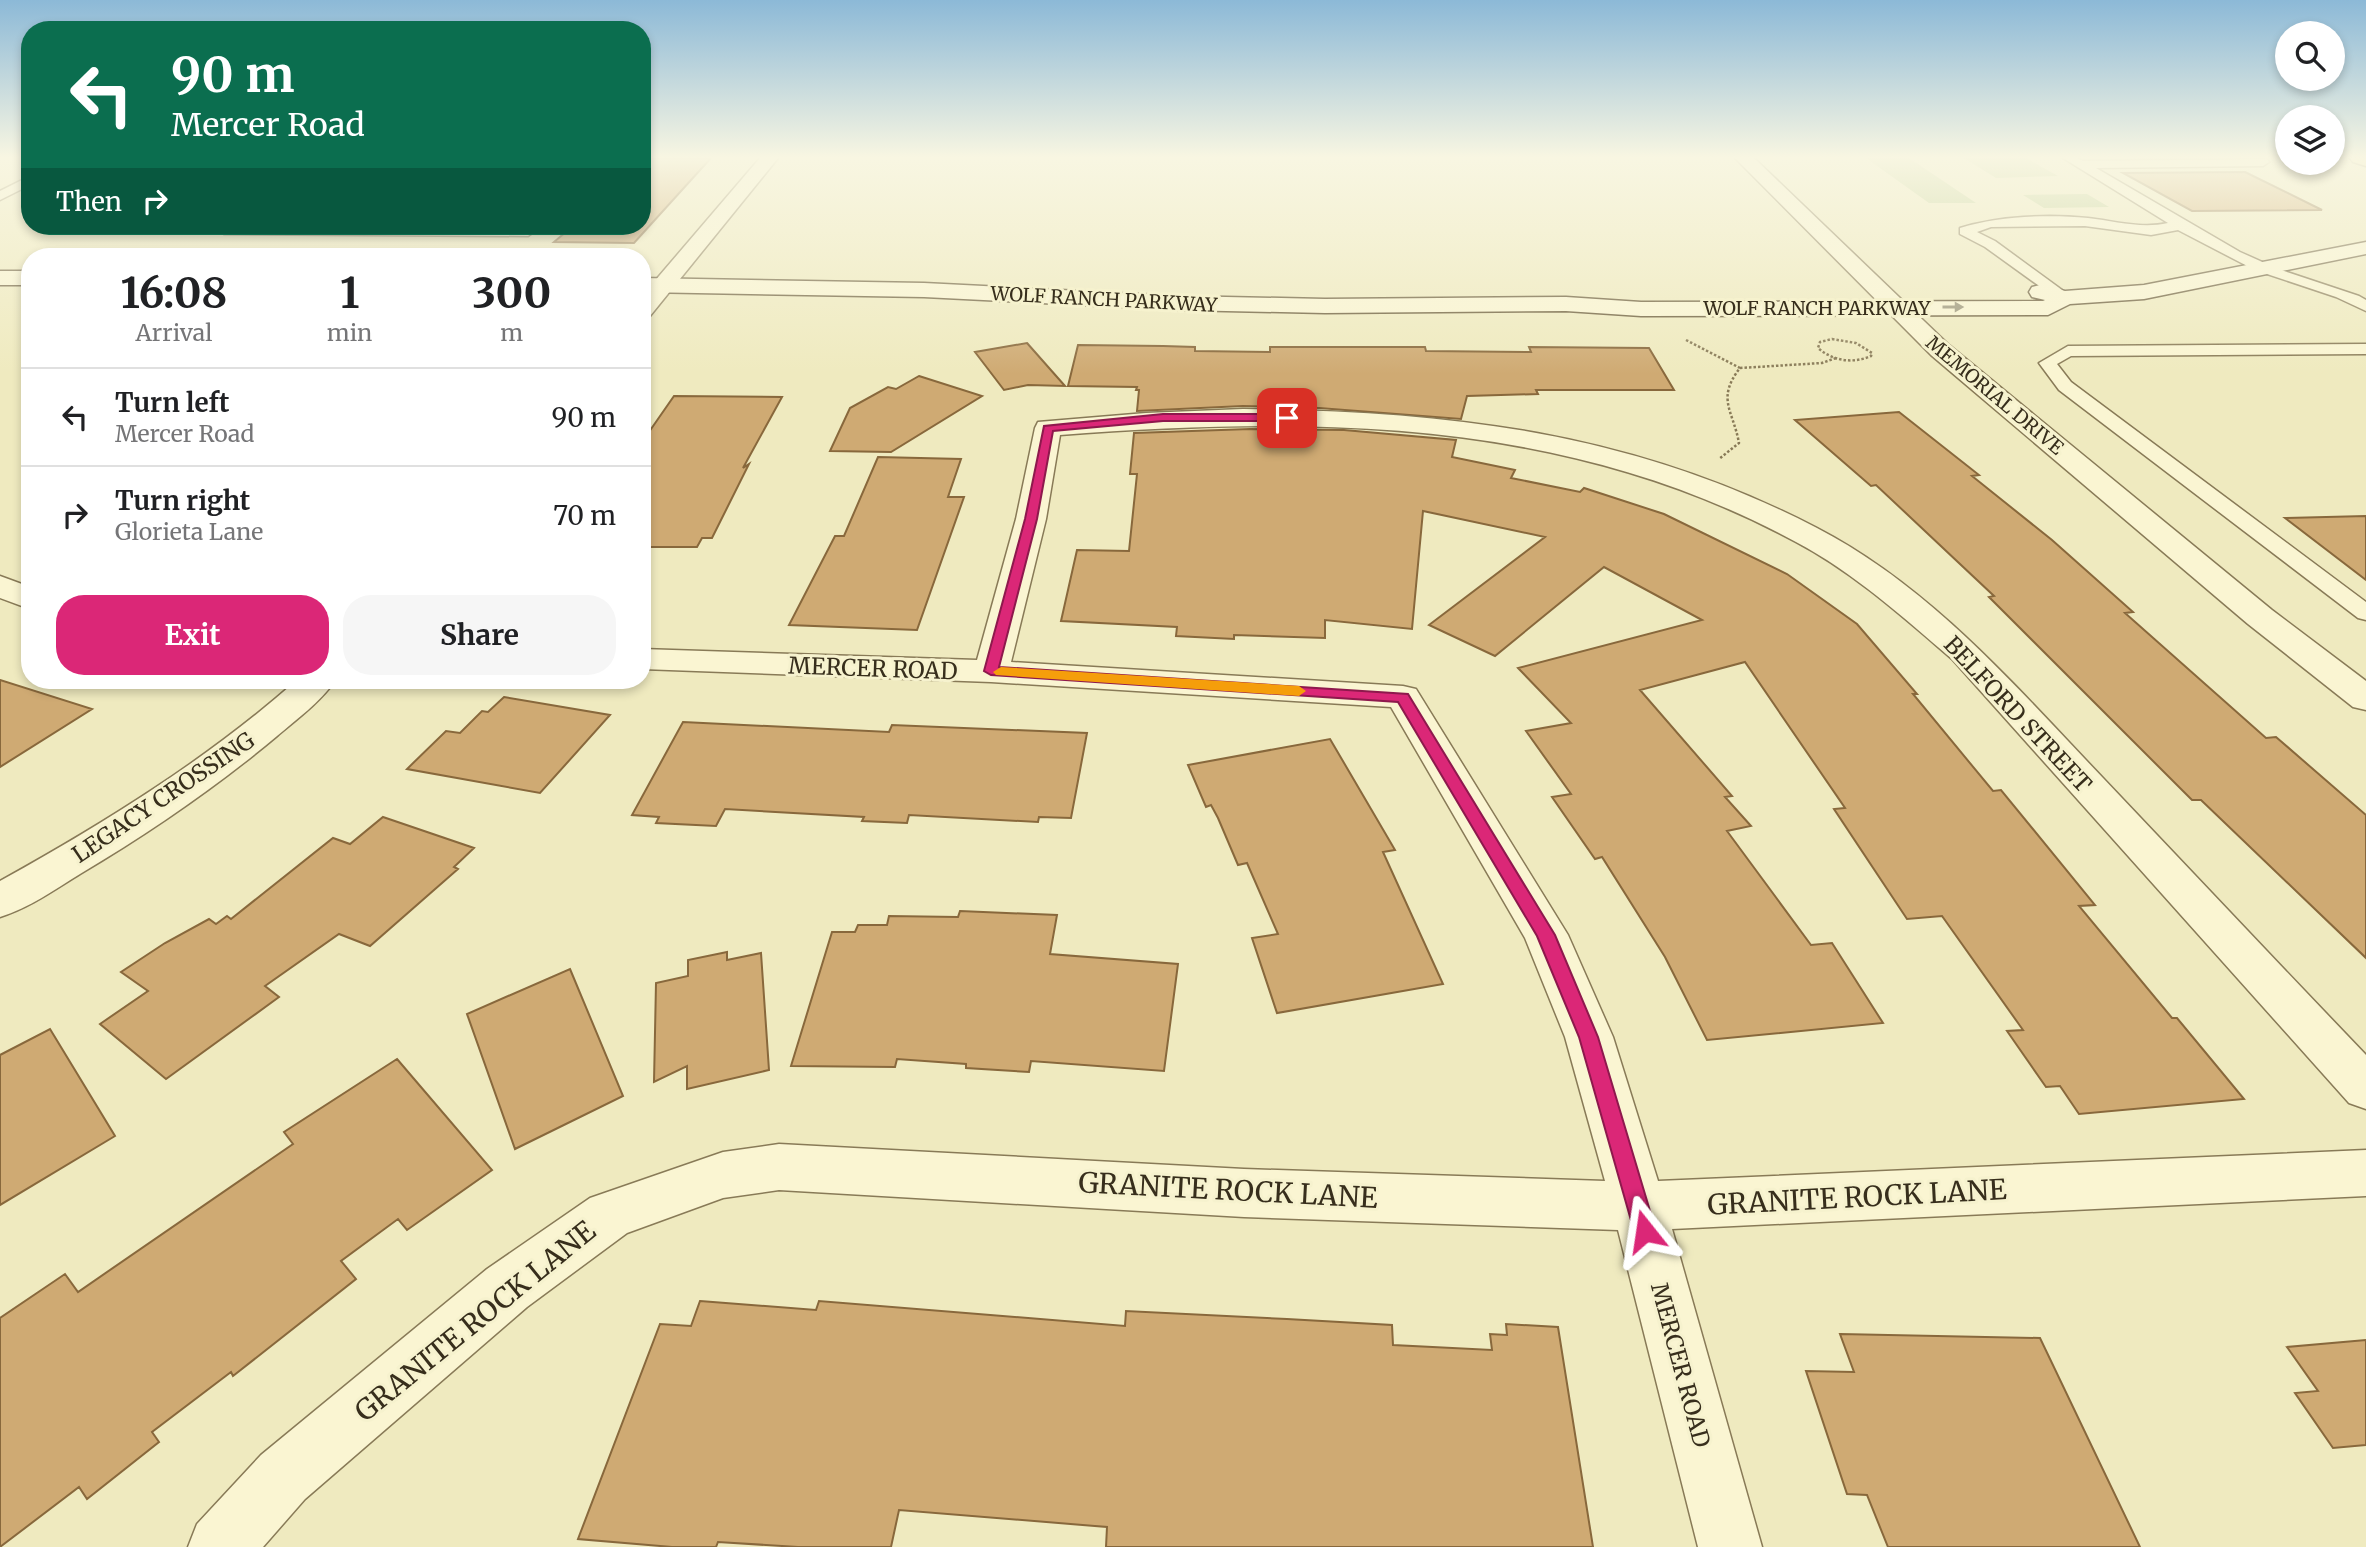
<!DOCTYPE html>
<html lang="en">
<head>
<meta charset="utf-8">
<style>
  :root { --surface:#fff; --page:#f6f6f6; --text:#202124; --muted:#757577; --line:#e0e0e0; --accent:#db2777 }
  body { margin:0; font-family:Merriweather,serif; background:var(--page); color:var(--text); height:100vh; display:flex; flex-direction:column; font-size:26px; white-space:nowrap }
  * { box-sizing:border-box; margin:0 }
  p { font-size:23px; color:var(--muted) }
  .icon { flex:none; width:38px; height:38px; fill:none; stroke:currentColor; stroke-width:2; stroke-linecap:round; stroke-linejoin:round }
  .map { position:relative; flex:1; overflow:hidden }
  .side { position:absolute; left:21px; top:248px; width:630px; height:441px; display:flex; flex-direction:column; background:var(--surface); border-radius:28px; box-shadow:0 4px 10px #0003 }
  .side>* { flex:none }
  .top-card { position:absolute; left:21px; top:21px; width:630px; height:214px; border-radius:28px; box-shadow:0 4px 10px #0003; background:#0b6e4f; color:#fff; overflow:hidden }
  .fabs { position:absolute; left:2275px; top:21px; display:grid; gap:14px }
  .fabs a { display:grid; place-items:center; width:70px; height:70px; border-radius:50%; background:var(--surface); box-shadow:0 4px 10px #0003; font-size:35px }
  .pin { position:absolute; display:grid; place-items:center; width:60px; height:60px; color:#fff; margin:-30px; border-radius:14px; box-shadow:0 4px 10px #0006 }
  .me { position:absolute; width:77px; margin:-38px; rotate:345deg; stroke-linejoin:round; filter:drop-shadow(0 0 5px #0008) }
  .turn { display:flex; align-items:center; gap:24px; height:147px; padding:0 35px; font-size:32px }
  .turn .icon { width:91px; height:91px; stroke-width:2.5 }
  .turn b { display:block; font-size:49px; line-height:60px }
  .then { display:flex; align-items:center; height:66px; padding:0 35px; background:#0003; gap:14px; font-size:26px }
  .eta { display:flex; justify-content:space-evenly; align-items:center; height:119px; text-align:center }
  .eta b { font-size:42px; font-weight:700; line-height:49px }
  .button { display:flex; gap:14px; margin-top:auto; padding:14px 35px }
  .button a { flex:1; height:80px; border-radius:28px; background:var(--accent); color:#fff; font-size:28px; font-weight:700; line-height:80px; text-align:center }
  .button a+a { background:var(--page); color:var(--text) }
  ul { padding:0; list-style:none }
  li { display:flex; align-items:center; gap:21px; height:98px; padding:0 35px; border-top:2px solid var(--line) }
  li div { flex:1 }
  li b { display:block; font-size:26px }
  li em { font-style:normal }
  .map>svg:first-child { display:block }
</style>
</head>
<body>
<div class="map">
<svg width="2366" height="1547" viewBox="0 0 2366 1547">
  <rect width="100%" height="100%" fill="#efeabf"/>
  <path fill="#bccd92" d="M 1866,158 L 1909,158 L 1976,203 L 1929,203 Z
    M 1964,158 L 2026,158 L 2058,176 L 1996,178 Z
    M 2087,194 L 2109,207 L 2044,208 L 2023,195 Z"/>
  <path fill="#cfaa73" stroke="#88683c" stroke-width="2" d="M 650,158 L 711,158 L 634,243 L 554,242 L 573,226 L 642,226 L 642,164 Z
    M 2245,172 L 2322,210 L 2192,211 L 2123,173 Z
    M 1027,343 L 1065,386 L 1028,385 L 1004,390 L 975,352 Z
    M 1078,345 L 1163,346 L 1195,347 L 1195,351 L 1270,352 L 1270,347 L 1425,347 L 1426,351 L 1531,352 L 1529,347 L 1649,348 L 1674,390 L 1536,390 L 1538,394 L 1467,396 L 1461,419 L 1319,408 L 1243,406 L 1137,411 L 1139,390 L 1136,390 L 1137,387 L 1068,386 Z
    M 919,376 L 982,396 L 891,452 L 830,451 L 850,408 L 888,387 L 896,389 Z
    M 674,396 L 782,397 L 743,468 L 749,464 L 712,538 L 702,538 L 697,547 L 642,547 L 642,442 Z
    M 1899,412 L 1979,475 L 1972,476 L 2052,540 L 2133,612 L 2125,613 L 2266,738 L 2276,737 L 2366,815 L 2366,958 L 2201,800 L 2192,800 L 1989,597 L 1994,596 L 1876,485 L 1871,486 L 1795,420 Z
    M 1250,429 L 1344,430 L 1456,440 L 1452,457 L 1515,470 L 1511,478 L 1580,492 L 1584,488 L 1664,514 L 1787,574 L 1857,624 L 1917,694 L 1913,694 L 1993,791 L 2001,790 L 2095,905 L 2079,906 L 2172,1018 L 2177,1018 L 2244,1099 L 2079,1114 L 2060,1086 L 2046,1087 L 2007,1031 L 2023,1030 L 1942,916 L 1907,919 L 1834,809 L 1845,808 L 1745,662 L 1640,690 L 1732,796 L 1725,797 L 1751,826 L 1727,831 L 1811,945 L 1832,943 L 1883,1023 L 1707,1040 L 1665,957 L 1602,857 L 1595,859 L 1552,797 L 1571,794 L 1526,731 L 1571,723 L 1518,668 L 1702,620 L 1604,567 L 1495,656 L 1429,625 L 1545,537 L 1423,511 L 1412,629 L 1325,620 L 1325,638 L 1234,635 L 1234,639 L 1176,636 L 1177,627 L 1061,621 L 1077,550 L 1129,551 L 1137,474 L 1130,474 L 1134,433 Z
    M 878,457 L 961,459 L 948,497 L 964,497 L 917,630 L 789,625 L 835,536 L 844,536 Z
    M 2366,516 L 2366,580 L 2285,518 Z
    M 0,680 L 92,709 L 0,767 Z
    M 504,697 L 610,715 L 540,793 L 407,769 L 446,731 L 460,733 L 482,711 L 488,712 Z
    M 683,722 L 889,732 L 892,725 L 1087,733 L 1071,818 L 1039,817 L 1038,822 L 909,815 L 907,823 L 862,821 L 864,817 L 725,809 L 716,826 L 656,823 L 659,817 L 632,815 Z
    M 1330,739 L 1395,850 L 1383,852 L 1443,984 L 1277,1013 L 1252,938 L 1278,934 L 1247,863 L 1238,865 L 1218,818 L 1211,805 L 1206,807 L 1188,765 Z
    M 383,817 L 474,848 L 454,867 L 458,869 L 370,946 L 339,934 L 265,986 L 279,997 L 166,1079 L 100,1024 L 148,991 L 121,972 L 165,943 L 209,919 L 216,924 L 227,916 L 231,919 L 333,838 L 350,844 Z
    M 960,911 L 1057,915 L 1050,954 L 1178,964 L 1164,1071 L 1031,1061 L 1029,1072 L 966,1068 L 966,1064 L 897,1059 L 895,1067 L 791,1066 L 832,932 L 855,932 L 858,925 L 887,925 L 889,916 L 958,917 Z
    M 727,952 L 727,960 L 761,953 L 769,1070 L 687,1089 L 687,1066 L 654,1082 L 656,983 L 688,976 L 688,960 Z
    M 570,969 L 623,1096 L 515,1149 L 467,1014 Z
    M 50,1029 L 115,1136 L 0,1205 L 0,1055 Z
    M 397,1059 L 492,1170 L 407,1230 L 398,1219 L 341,1261 L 356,1279 L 233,1376 L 231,1372 L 152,1432 L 159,1442 L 87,1499 L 79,1487 L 0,1547 L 0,1318 L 65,1274 L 78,1292 L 293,1144 L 284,1132 Z
    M 700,1301 L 816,1310 L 819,1301 L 1125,1326 L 1126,1311 L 1287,1319 L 1392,1325 L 1393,1345 L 1492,1350 L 1490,1334 L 1507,1335 L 1506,1324 L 1558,1327 L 1593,1547 L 1106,1547 L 1107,1527 L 899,1510 L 891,1547 L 798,1547 L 718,1542 L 716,1547 L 672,1547 L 578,1539 L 660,1324 L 691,1326 Z
    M 1840,1334 L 2040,1338 L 2140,1547 L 1888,1547 L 1867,1495 L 1847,1494 L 1806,1371 L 1854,1372 Z
    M 2366,1340 L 2366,1445 L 2333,1448 L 2295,1393 L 2318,1391 L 2287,1347 Z"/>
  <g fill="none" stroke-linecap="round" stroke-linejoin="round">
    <g stroke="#887a57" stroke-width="3">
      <path id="lane" d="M 2063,158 L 2077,158 L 2083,161 L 2267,159 L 2269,162 L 2263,166 L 2096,168 L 2240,252 L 2278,269 L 2359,296 L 2366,300 L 2366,311 L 2336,297 L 2255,270 L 2178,230 L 2151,235 L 2085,226 L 1991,227 L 1977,232 L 1995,241 L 2073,298 L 2070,301 L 2060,301 L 1985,247 L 1960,234 L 1960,228 C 1998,216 2048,214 2088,218 C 2115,221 2141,229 2168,223 Z
        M 30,176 L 30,185 L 0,200 L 0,191 Z
        M 221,226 L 525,228 L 542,226 L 528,236 L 224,234 L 217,230 Z
        M 2366,344 L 2366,354 L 2071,356 L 2057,364 L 2071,382 L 2366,602 L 2366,620 L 2358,618 L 2059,390 L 2039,363 L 2068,346 Z"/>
    </g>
    <g stroke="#887a57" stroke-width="3">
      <path id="street" d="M 760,158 L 778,158 L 650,316 L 642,318 L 642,296 Z
        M 1735,158 L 1754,158 L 1949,345 L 2272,610 L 2366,681 L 2366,710 L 2353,707 L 2248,624 L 1931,355 Z
        M 1243,409 C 1449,411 1632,432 1817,528 C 1931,587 2016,687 2103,778 C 2191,871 2278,963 2366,1055 L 2366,1109 L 2349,1103 L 1952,659 C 1903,617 1853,572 1796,542 C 1566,417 1315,416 1060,435 L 1046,519 L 1011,662 L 1403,686 L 1416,689 L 1568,935 L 1613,1037 L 1658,1181 L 2366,1150 L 2366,1196 L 1672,1229 L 1762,1547 L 1698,1547 L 1618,1230 L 1244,1217 L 779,1190 L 723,1198 L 627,1233 L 527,1307 L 305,1499 L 263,1547 L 188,1547 L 197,1524 L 261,1455 L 487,1269 L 590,1198 L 723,1152 L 779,1144 L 1244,1169 L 1605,1181 L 1565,1037 L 1525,938 L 1391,707 L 991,682 L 642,669 L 642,649 L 977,660 L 1016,519 L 1035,428 L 1038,422 L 1146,413 Z
        M 0,576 L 30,587 L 30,609 L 0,598 Z
        M 296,681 L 335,681 C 320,702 296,720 277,736 C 215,788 149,833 80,874 C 54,890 29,908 0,917 L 0,881 C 105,823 206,760 296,681 Z"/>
    </g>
    <g stroke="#6a5b3a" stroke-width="3">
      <path id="secondary" d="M 2366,242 L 2366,254 L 2144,299 L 2070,304 L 2048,315 L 1641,316 L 1566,311 L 1325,313 L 1180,310 L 924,297 L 642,292 L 642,278 L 924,283 L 1180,296 L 1325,299 L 1566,297 L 1641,302 L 2043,301 L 2045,300 L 2032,297 L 2029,292 L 2032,287 L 2040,285 L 2065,291 L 2144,285 Z
        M 0,271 L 30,271 L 30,285 L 0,285 Z"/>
    </g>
    <g stroke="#55472b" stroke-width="3">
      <path id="primary" d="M 2350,158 L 2366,158 L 2366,166 L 2353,162 Z"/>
    </g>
    <path stroke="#887a57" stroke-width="2.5" stroke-dasharray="2.5 2" stroke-linecap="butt" d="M 1832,339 L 1856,343 L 1872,353 L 1871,356 C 1853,364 1833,361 1818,348 L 1820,342 Z
      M 1686,340 L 1740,368 C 1716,399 1733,410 1739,443 L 1719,459
      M 1740,368 L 1822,363 L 1836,358"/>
    <use href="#lane" fill="#faf5d2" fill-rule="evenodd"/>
    <use href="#street" fill="#faf5d2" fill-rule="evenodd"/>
    <use href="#secondary" fill="#faf5d2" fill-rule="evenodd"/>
    <use href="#primary" fill="#f5e894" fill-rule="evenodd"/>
  </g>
  <defs><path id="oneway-solid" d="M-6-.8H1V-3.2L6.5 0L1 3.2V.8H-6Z" transform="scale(1.75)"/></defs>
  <use fill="#989277" href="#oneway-solid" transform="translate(1953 307)"/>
  <linearGradient id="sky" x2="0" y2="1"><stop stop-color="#8cb9d7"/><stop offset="0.42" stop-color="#f8f6e2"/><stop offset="1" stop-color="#f8f6e2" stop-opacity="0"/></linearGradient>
  <rect width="2366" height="374" fill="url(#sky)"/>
  <path fill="#db2777" stroke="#8e194d" stroke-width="2" d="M 1163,414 L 1287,414 L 1292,418 L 1287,421 L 1163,421 L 1053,431 L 1037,519 L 999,667 L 1408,694 L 1555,935 L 1598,1037 L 1656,1231 L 1653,1239 L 1645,1242 L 1637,1239 L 1634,1231 L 1579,1037 L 1537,936 L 1398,702 L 991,675 L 984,671 L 1025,519 L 1044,426 Z"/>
  <path fill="#f59e0b" d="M 1001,667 L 1299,686 L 1306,691 L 1299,696 L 996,675 L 993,672 Z"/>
  <g text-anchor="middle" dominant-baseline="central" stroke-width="6" stroke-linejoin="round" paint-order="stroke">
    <g font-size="19" fill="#372e1c" stroke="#f6f2ce">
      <text transform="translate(1104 299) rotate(3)">WOLF RANCH PARKWAY</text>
      <text x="1817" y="308">WOLF RANCH PARKWAY</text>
      <text transform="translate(1995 395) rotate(40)">MEMORIAL DRIVE</text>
    </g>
    <g font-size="23" fill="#372e1c" stroke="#f6f2ce">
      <text transform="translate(873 668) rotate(2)">MERCER ROAD</text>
      <text transform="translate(2018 714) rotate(47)">BELFORD STREET</text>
      <text transform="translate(163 797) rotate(-34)">LEGACY CROSSING</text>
      <text transform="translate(1681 1365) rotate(75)">MERCER ROAD</text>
    </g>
    <g font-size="28" fill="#372e1c" stroke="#f6f2ce">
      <text transform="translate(1228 1190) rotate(3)">GRANITE ROCK LANE</text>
      <text transform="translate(1857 1197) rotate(-3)">GRANITE ROCK LANE</text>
      <text transform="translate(475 1321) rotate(-39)">GRANITE ROCK LANE</text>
    </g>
  </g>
</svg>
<div class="fabs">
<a><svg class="icon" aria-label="search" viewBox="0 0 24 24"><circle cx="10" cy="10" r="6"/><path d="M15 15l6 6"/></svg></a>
<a><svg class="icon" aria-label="layers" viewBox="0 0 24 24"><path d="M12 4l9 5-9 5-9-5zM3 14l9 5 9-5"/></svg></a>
</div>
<div class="pin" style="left:1287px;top:418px;background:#d93025"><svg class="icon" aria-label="arrive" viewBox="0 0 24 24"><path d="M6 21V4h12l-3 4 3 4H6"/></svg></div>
<svg class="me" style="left:1645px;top:1231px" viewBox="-20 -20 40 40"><path d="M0-17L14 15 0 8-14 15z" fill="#db2777" stroke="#fff" stroke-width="4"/></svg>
<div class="top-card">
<div class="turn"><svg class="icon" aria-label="left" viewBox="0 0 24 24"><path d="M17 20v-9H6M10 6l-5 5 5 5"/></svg><div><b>90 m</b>Mercer Road</div></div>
<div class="then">Then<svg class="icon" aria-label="right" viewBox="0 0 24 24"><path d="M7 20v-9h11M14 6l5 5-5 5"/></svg></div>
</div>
<section class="side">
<div class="eta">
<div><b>16:08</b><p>Arrival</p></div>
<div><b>1</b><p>min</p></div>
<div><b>300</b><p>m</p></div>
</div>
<ul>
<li><svg class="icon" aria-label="left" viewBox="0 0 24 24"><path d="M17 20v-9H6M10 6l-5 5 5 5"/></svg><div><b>Turn left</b><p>Mercer Road</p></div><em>90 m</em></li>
<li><svg class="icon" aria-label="right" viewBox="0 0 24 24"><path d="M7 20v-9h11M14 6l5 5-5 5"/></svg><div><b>Turn right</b><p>Glorieta Lane</p></div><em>70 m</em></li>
</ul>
<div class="button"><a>Exit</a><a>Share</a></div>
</section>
</div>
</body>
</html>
